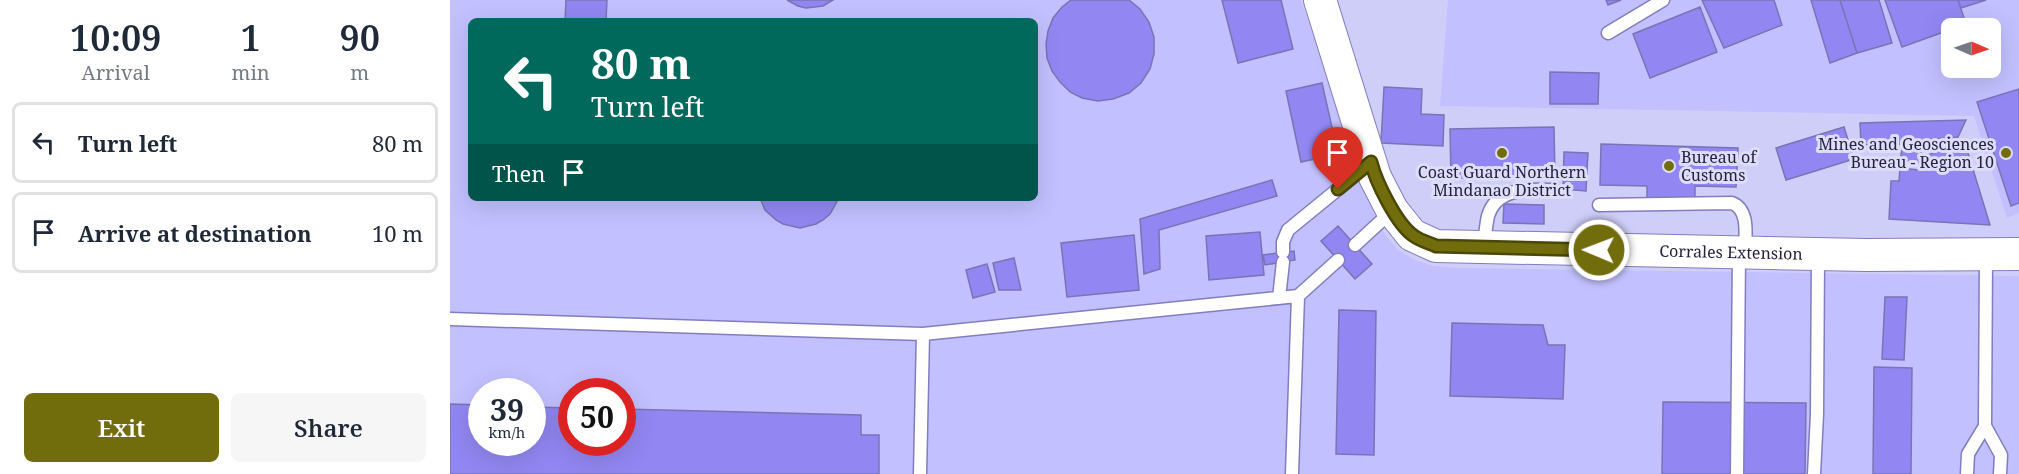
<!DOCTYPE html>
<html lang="en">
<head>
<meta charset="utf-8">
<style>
  :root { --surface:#fff; --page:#f6f6f7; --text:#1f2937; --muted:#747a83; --line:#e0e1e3; --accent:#726d0c }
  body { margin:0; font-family:"Noto Serif",serif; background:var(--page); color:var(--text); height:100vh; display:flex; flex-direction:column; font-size:22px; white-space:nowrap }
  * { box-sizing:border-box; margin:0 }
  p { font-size:20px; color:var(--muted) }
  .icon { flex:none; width:33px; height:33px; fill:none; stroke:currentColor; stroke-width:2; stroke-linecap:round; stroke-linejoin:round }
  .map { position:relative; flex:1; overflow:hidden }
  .details { display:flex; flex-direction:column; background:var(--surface); width:450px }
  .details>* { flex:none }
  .banner { position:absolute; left:18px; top:18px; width:570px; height:183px; border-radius:9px; box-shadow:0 6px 24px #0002; background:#00695c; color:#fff; overflow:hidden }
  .needle { width:39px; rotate:92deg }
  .tools { position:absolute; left:1491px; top:18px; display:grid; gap:12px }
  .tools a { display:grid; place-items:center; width:60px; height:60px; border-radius:9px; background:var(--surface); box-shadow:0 6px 24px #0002; font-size:30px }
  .speed { position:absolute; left:18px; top:378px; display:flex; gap:12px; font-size:30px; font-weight:700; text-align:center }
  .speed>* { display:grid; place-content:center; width:78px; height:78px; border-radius:50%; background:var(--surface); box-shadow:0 6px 24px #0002; line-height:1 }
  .speed small { font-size:15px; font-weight:400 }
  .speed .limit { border:9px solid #d22; background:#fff; color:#111 }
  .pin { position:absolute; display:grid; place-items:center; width:51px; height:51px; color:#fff; margin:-62px -26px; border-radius:50% 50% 50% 0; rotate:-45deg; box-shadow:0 0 6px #0007 }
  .pin .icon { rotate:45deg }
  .me { position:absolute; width:66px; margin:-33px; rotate:271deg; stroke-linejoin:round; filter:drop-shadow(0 0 4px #0008) }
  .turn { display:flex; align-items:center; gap:21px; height:126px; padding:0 24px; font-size:27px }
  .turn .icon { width:78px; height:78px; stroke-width:2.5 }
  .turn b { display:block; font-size:42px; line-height:51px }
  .then { display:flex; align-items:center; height:57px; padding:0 24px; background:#0003; gap:12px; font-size:22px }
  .eta { display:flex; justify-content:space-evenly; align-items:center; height:102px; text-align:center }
  .eta b { font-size:36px; font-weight:600; line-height:42px }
  .cta { display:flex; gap:12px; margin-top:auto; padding:12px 24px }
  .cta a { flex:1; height:69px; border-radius:9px; background:var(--accent); color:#fff; font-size:24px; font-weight:600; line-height:69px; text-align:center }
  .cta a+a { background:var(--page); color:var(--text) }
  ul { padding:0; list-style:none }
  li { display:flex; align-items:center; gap:18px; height:81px; margin:0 12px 9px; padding:0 12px; border:3px solid var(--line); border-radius:9px }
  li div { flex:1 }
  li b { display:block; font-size:22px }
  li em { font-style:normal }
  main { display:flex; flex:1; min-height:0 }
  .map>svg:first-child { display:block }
</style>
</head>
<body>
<main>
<section class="details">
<div class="eta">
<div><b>10:09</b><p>Arrival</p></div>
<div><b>1</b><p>min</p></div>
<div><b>90</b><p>m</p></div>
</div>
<ul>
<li><svg class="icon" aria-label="left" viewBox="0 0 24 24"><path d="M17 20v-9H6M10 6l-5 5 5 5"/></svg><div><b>Turn left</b></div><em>80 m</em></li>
<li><svg class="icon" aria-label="arrive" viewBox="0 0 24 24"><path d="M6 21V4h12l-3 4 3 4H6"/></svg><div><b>Arrive at destination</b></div><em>10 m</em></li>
</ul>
<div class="cta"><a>Exit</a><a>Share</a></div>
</section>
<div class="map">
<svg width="1569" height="474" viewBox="0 0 1569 474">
  <rect width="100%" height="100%" fill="#cfcef9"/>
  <path fill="#c2c0fe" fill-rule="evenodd" d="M 0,0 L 851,0 L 923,212 L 935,235 L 948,250 L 965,260 L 983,266 L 1006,268 L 1569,276 L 1569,474 L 0,474 ZM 21,21 L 585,21 L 585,198 L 21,198 ZM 32,392 L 82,392 L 82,442 L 32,442 ZM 122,392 L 172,392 L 172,442 L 122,442 Z
    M 998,0 L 1569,0 L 1569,213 L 1557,218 L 1524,116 L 990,106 ZM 1502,28 L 1540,28 L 1540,68 L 1502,68 Z"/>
  <path fill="#9287f2" stroke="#7974b5" stroke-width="1.5" d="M 116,0 L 157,0 L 156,21 L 115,21 Z
    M 337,0 L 383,0 L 373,6 L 356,8 L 348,6 Z
    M 621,0 L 679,0 L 690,9 L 699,22 L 704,37 L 704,54 L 700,69 L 691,83 L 679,93 L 663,99 L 648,101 L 632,98 L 620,92 L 610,82 L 602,71 L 597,58 L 596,44 L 598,31 L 603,18 L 612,7 Z
    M 772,0 L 831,0 L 843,49 L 788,63 Z
    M 1156,0 L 1171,0 L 1158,5 Z
    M 1252,0 L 1324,0 L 1332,25 L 1274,48 Z
    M 1361,0 L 1390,0 L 1407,53 L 1380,63 Z
    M 1390,0 L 1429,0 L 1442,43 L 1407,53 Z
    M 1435,0 L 1508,0 L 1516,24 L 1452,47 Z
    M 1508,0 L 1536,0 L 1511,8 Z
    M 1250,7 L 1267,52 L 1200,78 L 1183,34 Z
    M 1100,72 L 1149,73 L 1148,104 L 1100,104 Z
    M 872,83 L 888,154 L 851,162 L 836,91 Z
    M 934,87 L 972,89 L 971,114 L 994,115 L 993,146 L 931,143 Z
    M 1569,89 L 1569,203 L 1561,206 L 1527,102 Z
    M 1516,120 L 1508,137 L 1473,140 L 1469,163 L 1450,160 L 1453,144 L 1411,145 L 1410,123 Z
    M 1104,127 L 1105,176 L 1001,178 L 1000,129 Z
    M 1394,127 L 1404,159 L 1336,180 L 1326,148 Z
    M 1515,143 L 1540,225 L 1439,219 L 1441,181 L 1449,181 L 1450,168 L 1470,170 L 1477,155 Z
    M 1151,144 L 1288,148 L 1286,187 L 1245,186 L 1245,201 L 1197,199 L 1197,186 L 1150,185 Z
    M 1114,152 L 1138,153 L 1136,191 L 1113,189 Z
    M 822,180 L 827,196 L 709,230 L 710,269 L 694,274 L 690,219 Z
    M 310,198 L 389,198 L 380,214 L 373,220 L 366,224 L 350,228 L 333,224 L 326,220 L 315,210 Z
    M 1054,204 L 1094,205 L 1094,224 L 1053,223 Z
    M 888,226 L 922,264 L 905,279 L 871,241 Z
    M 810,232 L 814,275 L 759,280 L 756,236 Z
    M 684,235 L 689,290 L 617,297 L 611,243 Z
    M 844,251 L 845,260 L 815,265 L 813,255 Z
    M 564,258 L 571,290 L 549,290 L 543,263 Z
    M 537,264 L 545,292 L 523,298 L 516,270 Z
    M 1435,297 L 1457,297 L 1454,360 L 1432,359 Z
    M 889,310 L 926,311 L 924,455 L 886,454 Z
    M 1002,323 L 1093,325 L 1098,345 L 1115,345 L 1113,399 L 1000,396 Z
    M 1424,367 L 1462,368 L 1461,474 L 1423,474 Z
    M 1213,402 L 1356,403 L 1355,474 L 1212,474 Z
    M 0,404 L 32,405 L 32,442 L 82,442 L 82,407 L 122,408 L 122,442 L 172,442 L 172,409 L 411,415 L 411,435 L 429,435 L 429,474 L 0,474 Z"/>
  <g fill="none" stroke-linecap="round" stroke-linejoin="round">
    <g stroke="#817dbe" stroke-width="15">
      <path id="lane" d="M 1158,33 L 1213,0
        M 1149,205 L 1282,203 C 1300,210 1295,236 1295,252
        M 905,245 L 942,211
        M 1034,245 C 1035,236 1036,225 1038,216 C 1047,186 1080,190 1104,190
        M 833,252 L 833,242 L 838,230 L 920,163
        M 1536,255 L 1535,426 L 1551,455 L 1550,474
        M 829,298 L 833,262
        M 0,319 L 473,334 L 848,296 L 888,260
        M 470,474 L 473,334
        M 842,474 L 848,296
        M 1287,474 L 1289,253
        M 1364,474 L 1367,414 L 1368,255
        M 1517,474 L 1518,454 L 1535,426"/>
    </g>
    <g stroke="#817dbe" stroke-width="34">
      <g id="secondary">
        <path id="s1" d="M 870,0 L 925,177 L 942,210 L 962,235 L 986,246 L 1416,255 L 1569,254"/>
      </g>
    </g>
    <use href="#lane" stroke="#fff" stroke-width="12"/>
    <use href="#secondary" stroke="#fff" stroke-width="32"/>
  </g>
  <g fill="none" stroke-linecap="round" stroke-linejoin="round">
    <g stroke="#4a4708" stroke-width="15">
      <path id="route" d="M 888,189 L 921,162 C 926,182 947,225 964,236 C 971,241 979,243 986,246 L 1149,250"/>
    </g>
    <use href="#route" stroke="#726d0c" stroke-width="10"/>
  </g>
  <g fill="#726d0c" stroke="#ddddfa" stroke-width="2">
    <circle cx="1052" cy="153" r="6"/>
    <circle cx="1556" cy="153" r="6"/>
    <circle cx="1219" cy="166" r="6"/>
  </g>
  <g text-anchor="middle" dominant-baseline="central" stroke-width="6" stroke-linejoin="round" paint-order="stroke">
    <g font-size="16" fill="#25223d" stroke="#ddddfa" text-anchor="end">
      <text x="1544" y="144">Mines and Geosciences<tspan x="1544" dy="18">Bureau - Region 10</tspan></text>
      <text x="1231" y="157" text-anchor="start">Bureau of<tspan x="1231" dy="18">Customs</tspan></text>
      <text x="1052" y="172" text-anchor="middle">Coast Guard Northern<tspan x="1052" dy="18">Mindanao District</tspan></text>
    </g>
    <g font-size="16" fill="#25223d" stroke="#ddddfa">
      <text stroke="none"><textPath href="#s1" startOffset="576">Corrales Extension</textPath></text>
    </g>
  </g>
</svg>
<div class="tools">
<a><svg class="needle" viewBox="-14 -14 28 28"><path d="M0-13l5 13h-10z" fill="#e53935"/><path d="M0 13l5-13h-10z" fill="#747a83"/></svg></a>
</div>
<div class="speed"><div>39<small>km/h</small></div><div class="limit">50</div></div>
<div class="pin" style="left:888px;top:189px;background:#d93025"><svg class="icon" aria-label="arrive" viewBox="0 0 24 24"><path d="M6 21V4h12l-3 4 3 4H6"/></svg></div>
<svg class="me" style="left:1149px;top:250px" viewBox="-20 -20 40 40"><circle r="17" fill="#726d0c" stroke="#fff" stroke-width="3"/><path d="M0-11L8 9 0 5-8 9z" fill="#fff"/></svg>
<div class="banner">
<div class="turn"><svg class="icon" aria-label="left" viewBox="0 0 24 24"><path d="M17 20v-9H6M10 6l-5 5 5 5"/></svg><div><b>80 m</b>Turn left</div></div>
<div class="then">Then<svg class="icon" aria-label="arrive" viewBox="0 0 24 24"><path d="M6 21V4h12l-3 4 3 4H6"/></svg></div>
</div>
</div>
</main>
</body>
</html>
